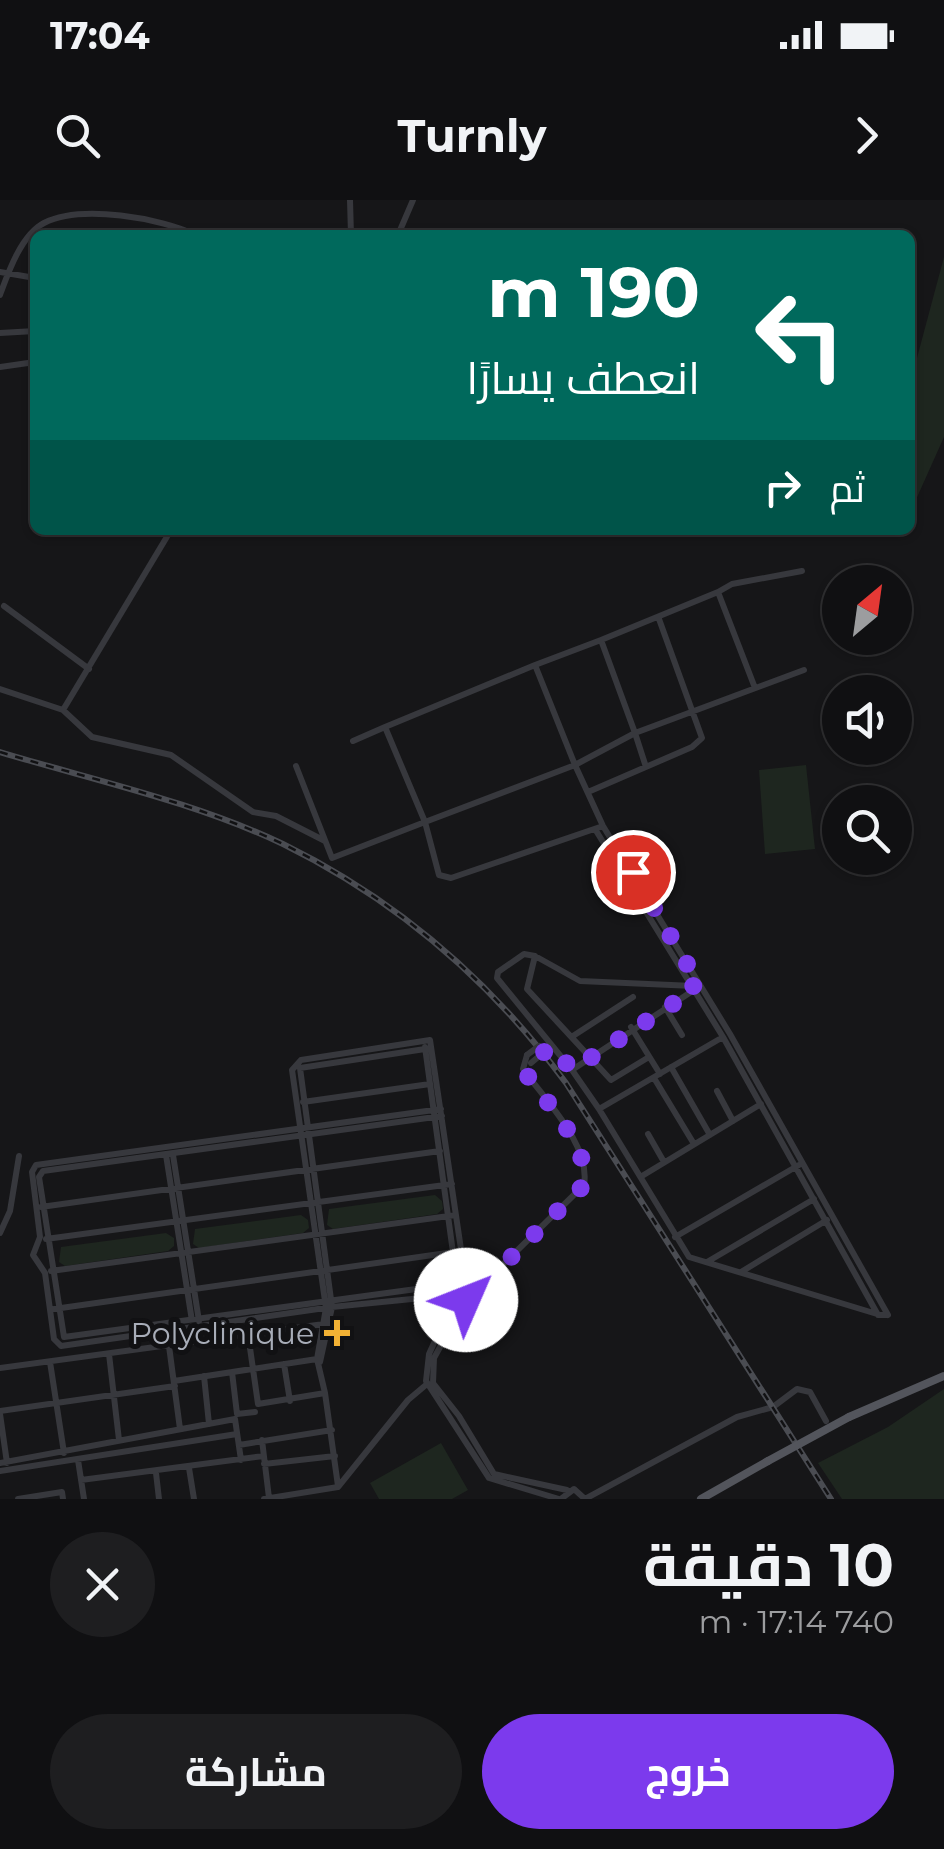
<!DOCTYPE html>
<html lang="ar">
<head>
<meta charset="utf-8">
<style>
  :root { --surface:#101012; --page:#1e1e20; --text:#f1f3f6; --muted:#9c9d9f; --line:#303032; --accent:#7c3aed }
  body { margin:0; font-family:Montserrat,Cairo,sans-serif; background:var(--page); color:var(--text); direction:rtl; height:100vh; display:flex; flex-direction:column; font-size:38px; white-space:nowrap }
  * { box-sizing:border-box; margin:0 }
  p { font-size:32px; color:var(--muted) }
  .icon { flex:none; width:55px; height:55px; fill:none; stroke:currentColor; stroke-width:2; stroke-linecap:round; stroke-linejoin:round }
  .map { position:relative; height:1299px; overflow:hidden; direction:ltr }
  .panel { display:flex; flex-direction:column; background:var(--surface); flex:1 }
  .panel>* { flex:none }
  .guide { position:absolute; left:30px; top:30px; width:885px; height:305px; border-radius:15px; box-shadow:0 2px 8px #0004,0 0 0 2px var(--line); direction:rtl; background:#00695c; color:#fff; overflow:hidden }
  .needle { width:65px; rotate:29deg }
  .fabs { position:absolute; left:822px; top:365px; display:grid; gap:20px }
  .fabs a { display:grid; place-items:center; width:90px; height:90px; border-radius:50%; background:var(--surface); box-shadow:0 2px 8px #0004,0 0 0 2px var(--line); font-size:50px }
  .pin { position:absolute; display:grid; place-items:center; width:85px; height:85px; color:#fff; margin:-42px; border:5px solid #fff; border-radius:50%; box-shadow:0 2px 10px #0007 }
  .me { position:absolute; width:110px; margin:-55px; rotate:46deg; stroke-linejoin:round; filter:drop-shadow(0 0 8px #0008) }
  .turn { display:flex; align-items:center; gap:35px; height:210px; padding:0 50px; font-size:45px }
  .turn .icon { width:130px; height:130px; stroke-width:2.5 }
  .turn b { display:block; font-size:70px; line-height:85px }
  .then { display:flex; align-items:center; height:95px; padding:0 50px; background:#0003; gap:20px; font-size:38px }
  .round { display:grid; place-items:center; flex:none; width:105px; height:105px; border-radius:52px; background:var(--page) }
  .overview { display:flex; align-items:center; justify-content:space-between; height:170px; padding:0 50px }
  h1 { font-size:60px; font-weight:700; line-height:75px }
  .action { display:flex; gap:20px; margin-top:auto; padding:20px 50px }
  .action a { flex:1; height:115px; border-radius:60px; background:var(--accent); color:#fff; font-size:40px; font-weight:700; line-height:115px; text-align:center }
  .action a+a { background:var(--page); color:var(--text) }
  .status { display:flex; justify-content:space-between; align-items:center; height:70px; padding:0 50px; background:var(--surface); direction:ltr }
  .status svg { height:28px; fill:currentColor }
  header { display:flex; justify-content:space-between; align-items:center; height:130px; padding:0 50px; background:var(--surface); font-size:45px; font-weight:700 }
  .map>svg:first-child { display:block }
</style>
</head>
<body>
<div class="status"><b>17:04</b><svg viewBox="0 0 49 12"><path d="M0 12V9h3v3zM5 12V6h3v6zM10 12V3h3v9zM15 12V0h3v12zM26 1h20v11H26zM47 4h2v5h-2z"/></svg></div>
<header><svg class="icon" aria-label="forward" viewBox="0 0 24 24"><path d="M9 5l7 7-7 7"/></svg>Turnly<svg class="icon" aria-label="search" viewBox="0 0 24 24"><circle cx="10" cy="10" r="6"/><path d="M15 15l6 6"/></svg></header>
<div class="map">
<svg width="944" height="1299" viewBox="0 0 944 1299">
  <rect width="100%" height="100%" fill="#161618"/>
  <path fill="#1e261f" d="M 944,57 L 944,237 L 910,313 L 910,184 Z
    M 806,565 L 815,649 L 765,654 L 759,570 Z
    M 435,995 L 442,1001 L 443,1009 L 437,1014 L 333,1029 L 327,1025 L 329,1009 Z
    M 301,1015 L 308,1020 L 309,1028 L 303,1033 L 199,1048 L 193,1044 L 195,1029 Z
    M 166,1033 L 174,1038 L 174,1046 L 168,1051 L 65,1066 L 59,1062 L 61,1047 Z
    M 944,1189 L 944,1299 L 842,1299 L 818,1263 L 888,1227 Z
    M 441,1243 L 468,1290 L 452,1299 L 379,1299 L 370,1283 Z"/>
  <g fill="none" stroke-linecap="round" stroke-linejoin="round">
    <path stroke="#37383d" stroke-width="6" d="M 350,0 L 351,35
      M 398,35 L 413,0
      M 0,72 L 35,78
      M 0,95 C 8,73 21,35 44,23 C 81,4 161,18 196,35
      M 0,133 L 35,131
      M 0,167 L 35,162
      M 718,392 L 732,384 L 802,371
      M 4,406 L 89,469
      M 601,440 L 635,533 L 575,565 L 535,465 Z
      M 601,440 L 718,392 L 755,488
      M 0,489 L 63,510 L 171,330
      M 63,510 L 92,537 L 171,555 L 253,612 L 276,616 L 325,641
      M 353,541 L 385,527
      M 296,566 L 332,658 L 425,622 L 385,527 L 535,465
      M 646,567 L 635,533 L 804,470
      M 588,592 L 692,547 L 702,538 L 659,419
      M 603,626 L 451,678 L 439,675 L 425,622 L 575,565 L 603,626 L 730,834 L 888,1115
      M 595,629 L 723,837 L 878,1115 L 887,1115
      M 535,756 L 527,789 L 611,880 L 649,857
      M 665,807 L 682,835
      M 631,827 L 660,874
      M 573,836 L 633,797
      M 723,837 L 599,909 L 689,1057 L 877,1114
      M 425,847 L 457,1082
      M 671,867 L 710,935
      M 572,870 L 497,778 L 498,772 L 524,754 L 535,756 L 580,781 L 694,786
      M 654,878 L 694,944
      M 717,891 L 733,921
      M 303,902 L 430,884
      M 441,909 L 36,965 L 32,972 L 40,1037 L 33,1055 L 45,1073 L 54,1139 L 61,1146 L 332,1107 L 452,1095
      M 599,909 L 572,870 L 694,790
      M 442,916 L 43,971 L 39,977 L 64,1137 L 453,1084
      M 648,934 L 664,962
      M 166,955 L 192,1121
      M 173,955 L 199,1121
      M 642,976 L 761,904
      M 41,1007 L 440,951
      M 0,1033 L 10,1011 L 19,956
      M 675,1037 L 799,965
      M 46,1039 L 452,984
      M 707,1062 L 814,999
      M 51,1071 L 456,1015
      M 741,1072 L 827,1020
      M451 1091a10 10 0 1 1 20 0a10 10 0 1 1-20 0Z
      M 471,1090 L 479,1088 L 584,985 C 591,945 545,900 523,869 L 527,855
      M 454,1099 L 429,1154 L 426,1181 L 489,1278 L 559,1299
      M 466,1100 L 434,1158 L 433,1183 L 459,1216 L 494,1274 L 567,1290
      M 54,1109 L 454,1052
      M 248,1134 L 258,1204 L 325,1193 L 317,1159 L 326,1108 L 292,870 L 301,860 L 430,840 L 466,1083
      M 169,1146 L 180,1229
      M 109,1154 L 119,1240
      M 50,1162 L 64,1253
      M 320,1162 L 332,1107 L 300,868 L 425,849
      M 284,1164 L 290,1201
      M 0,1168 L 324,1124
      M 232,1172 L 237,1214 L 255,1212
      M 204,1176 L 209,1224
      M 174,1181 L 317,1159
      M 325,1193 L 338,1286
      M 0,1211 L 175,1186
      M 0,1214 L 7,1263
      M 262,1240 L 269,1298
      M 239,1245 L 332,1230
      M 78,1260 L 84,1299
      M 0,1263 L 235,1219 L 241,1260
      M 264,1264 L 335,1256
      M 189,1268 L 194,1299
      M 0,1271 L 237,1234
      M 156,1273 L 159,1299
      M 81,1280 L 263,1256
      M 18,1299 L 62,1292 L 63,1299
      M 264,1299 L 338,1287 L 408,1200 L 427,1184
      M 561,1299 L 574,1289 L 585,1299
      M 585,1299 L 737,1217 L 773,1207 L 797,1189 L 810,1192 L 826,1221"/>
    <path stroke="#53555c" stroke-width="8" d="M 849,1217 L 944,1176
      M 701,1299 L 768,1261"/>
    <g stroke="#4a4c52" stroke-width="6">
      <path id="rail" d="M 0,552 C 93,580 195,602 283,644 C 397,700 491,781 566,883 L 831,1299"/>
    </g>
    <use href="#rail" stroke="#111113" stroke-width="2.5" stroke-dasharray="8" stroke-linecap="butt"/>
    <path stroke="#37383d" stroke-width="6" d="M 527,855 L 539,846
      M 531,863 L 544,852"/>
    <path stroke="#53555c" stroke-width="8" d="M 768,1261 L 849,1217"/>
  </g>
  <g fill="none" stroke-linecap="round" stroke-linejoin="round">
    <path stroke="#7c3aed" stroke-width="18" stroke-dasharray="0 32.4" d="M 466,1100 L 471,1090 L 480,1088 L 584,985 C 590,946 548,905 527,875 L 530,863 L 552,846 L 572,870 L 694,790 L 691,786 L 700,786 L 633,672"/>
  </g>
  <path fill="#f2b134" stroke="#111113" stroke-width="4" d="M332 1118h10v10h10v10h-10v10h-10v-10h-10v-10h10z"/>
  <g text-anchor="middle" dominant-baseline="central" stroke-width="10" stroke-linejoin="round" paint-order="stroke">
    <g font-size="30" fill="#a8adb8" stroke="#111113" text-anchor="end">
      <text x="314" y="1133">Polyclinique</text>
    </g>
  </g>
</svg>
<div class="fabs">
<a><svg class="needle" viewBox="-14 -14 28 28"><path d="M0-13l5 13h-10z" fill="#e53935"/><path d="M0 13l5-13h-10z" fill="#9c9d9f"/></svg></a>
<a><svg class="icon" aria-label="sound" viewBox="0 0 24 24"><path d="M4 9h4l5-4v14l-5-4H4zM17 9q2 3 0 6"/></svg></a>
<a><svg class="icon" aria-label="search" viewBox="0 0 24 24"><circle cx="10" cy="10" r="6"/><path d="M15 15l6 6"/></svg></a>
</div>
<div class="pin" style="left:633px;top:672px;background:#d93025"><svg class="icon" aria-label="arrive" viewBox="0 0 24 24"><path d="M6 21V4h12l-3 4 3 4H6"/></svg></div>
<svg class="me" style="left:466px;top:1100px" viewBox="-20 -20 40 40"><circle r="19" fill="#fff"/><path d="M0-13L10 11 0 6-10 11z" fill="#7c3aed"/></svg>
<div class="guide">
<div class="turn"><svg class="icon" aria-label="left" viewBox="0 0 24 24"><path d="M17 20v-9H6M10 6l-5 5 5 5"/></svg><div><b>190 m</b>انعطف يسارًا</div></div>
<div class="then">ثم<svg class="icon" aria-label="right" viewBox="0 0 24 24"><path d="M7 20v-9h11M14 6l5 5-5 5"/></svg></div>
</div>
</div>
<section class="panel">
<div class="overview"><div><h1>10 دقيقة</h1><p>740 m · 17:14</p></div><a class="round"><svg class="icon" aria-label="close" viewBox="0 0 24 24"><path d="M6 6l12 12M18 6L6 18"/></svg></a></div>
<div class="action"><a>خروج</a><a>مشاركة</a></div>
</section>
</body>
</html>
